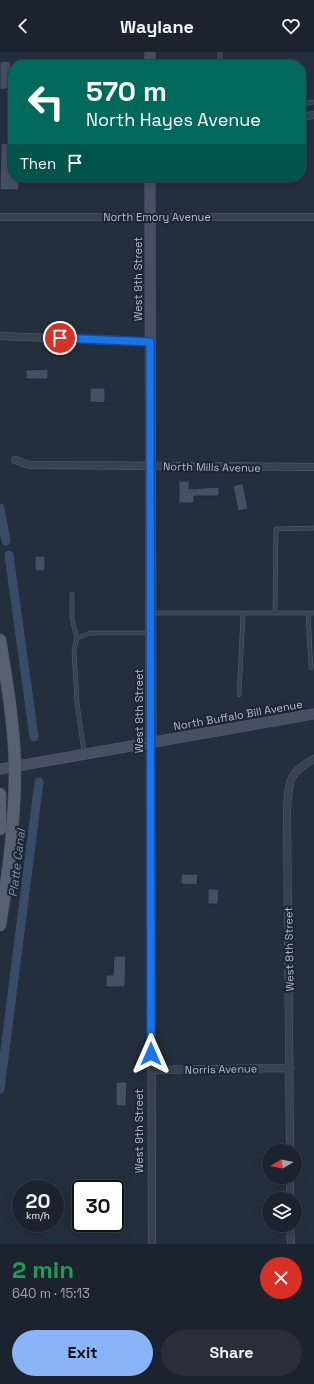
<!DOCTYPE html>
<html lang="en">
<head>
<meta charset="utf-8">
<style>
  :root { --surface:#1b232e; --page:#282f3a; --text:#f1f3f6; --muted:#a0a4aa; --line:#39404a; --accent:#8ab4f8 }
  body { margin:0; font-family:"Space Grotesk",sans-serif; background:var(--page); color:var(--text); height:100vh; display:flex; flex-direction:column; font-size:15px; white-space:nowrap }
  * { box-sizing:border-box; margin:0 }
  p { font-size:13px; color:var(--muted) }
  .icon { flex:none; width:22px; height:22px; fill:none; stroke:currentColor; stroke-width:2; stroke-linecap:round; stroke-linejoin:round }
  .map { position:relative; height:1192px; overflow:hidden }
  .side { display:flex; flex-direction:column; background:var(--surface); flex:1 }
  .side>* { flex:none }
  .guide { position:absolute; left:8px; top:8px; width:298px; height:122px; border-radius:16px; box-shadow:0 2px 10px #0003,0 0 0 1px var(--line); background:#00695c; color:#fff; overflow:hidden }
  .needle { width:26px; rotate:260deg }
  .tools { position:absolute; left:262px; top:1092px; display:grid; gap:8px }
  .tools a { display:grid; place-items:center; width:40px; height:40px; border-radius:50%; background:var(--surface); box-shadow:0 2px 10px #0003,0 0 0 1px var(--line); font-size:20px }
  .speed { position:absolute; left:12px; top:1128px; display:flex; gap:8px; font-size:20px; font-weight:700; text-align:center }
  .speed>* { display:grid; place-content:center; width:52px; height:52px; border-radius:50%; background:var(--surface); box-shadow:0 2px 10px #0003,0 0 0 1px var(--line); line-height:1 }
  .speed small { font-size:10px; font-weight:400 }
  .speed .limit { border:2px solid #111; border-radius:6px; background:#fff; color:#111 }
  .pin { position:absolute; display:grid; place-items:center; width:34px; height:34px; color:#fff; margin:-17px; border:2px solid #fff; border-radius:50%; box-shadow:0 1px 4px #0007 }
  .me { position:absolute; width:44px; margin:-22px; rotate:0deg; stroke-linejoin:round; filter:drop-shadow(0 0 3px #0008) }
  .turn { display:flex; align-items:center; gap:14px; height:84px; padding:0 12px; font-size:18px }
  .turn .icon { width:52px; height:52px; stroke-width:2.5 }
  .turn b { display:block; font-size:28px; line-height:34px }
  .then { display:flex; align-items:center; height:38px; padding:0 12px; background:#0003; gap:8px; font-size:15px }
  .round { display:grid; place-items:center; flex:none; width:42px; height:42px; border-radius:21px; background:var(--page) }
  .overview { display:flex; align-items:center; justify-content:space-between; height:68px; padding:0 12px }
  h1 { font-size:24px; font-weight:700; line-height:30px; color:#1e9e55 }
  .button { display:flex; gap:8px; margin-top:auto; padding:8px 12px }
  .button a { flex:1; height:46px; border-radius:24px; background:var(--accent); color:#111; font-size:16px; font-weight:700; line-height:46px; text-align:center }
  .button a+a { background:var(--page); color:var(--text) }
  header { display:flex; justify-content:space-between; align-items:center; height:52px; padding:0 12px; background:var(--surface); font-size:18px; font-weight:700 }
  .map>svg:first-child { display:block }
</style>
</head>
<body>
<header><svg class="icon" aria-label="back" viewBox="0 0 24 24"><path d="M15 5l-7 7 7 7"/></svg>Waylane<svg class="icon" aria-label="heart" viewBox="0 0 24 24"><path d="M12 20l-8-8c-3-5 5-10 8-4 3-6 11-1 8 4z"/></svg></header>
<div class="map">
<svg width="314" height="1192" viewBox="0 0 314 1192">
  <rect width="100%" height="100%" fill="#242f3e"/>
  <g fill="none" stroke-linecap="round" stroke-linejoin="round">
    <path stroke="#394c67" stroke-width="9" d="M 0,456 L 6,489
      M 9,503 L 34,685
      M 0,1037 L 39,730"/>
  </g>
  <path fill="#455162" stroke="#1f2835" d="M 10,9 L 13,36 L 0,38 L 0,10 Z
    M 1,91 L 13,92 L 13,125 L 19,125 L 19,138 L 0,138 Z
    M 48,317 L 48,327 L 26,327 L 26,318 Z
    M 90,336 L 105,336 L 105,351 L 90,350 Z
    M 179,429 L 189,429 L 189,437 L 219,435 L 219,444 L 194,444 L 194,451 L 179,451 Z
    M 243,431 L 248,457 L 238,459 L 233,434 Z
    M 35,504 L 45,504 L 45,519 L 35,519 Z
    M 181,822 L 198,822 L 197,833 L 181,832 Z
    M 208,837 L 219,837 L 218,852 L 208,852 Z
    M 114,904 L 126,904 L 125,935 L 106,935 L 106,923 L 113,923 Z
    M 116,1030 L 127,1030 L 126,1054 L 116,1054 Z"/>
  <g fill="none" stroke-linecap="round" stroke-linejoin="round">
    <g stroke="#565f6c" stroke-width="4.5">
      <path id="lane" d="M 220,13 L 220,0
        M 301,52 L 314,50
        M 72,542 L 72,567 L 77,586 L 74,598 L 77,651 L 84,700
        M 151,561 L 314,561
        M 275,561 L 276,477 L 314,476
        M 308,561 L 311,616
        M 77,586 L 90,581 L 150,581
        M 239,643 L 243,562"/>
    </g>
    <g stroke="#565f6c" stroke-width="8">
      <path id="street" d="M 301,65 L 314,63
        M 0,165 L 314,165
        M 0,284 L 150,290
        M 15,408 L 29,413 L 314,415
        M 151,690 L 152,1192
        M 151,1018 L 290,1016
        M 290,1099 L 287,758 C 289,731 287,721 314,707
        M 290,1125 L 290,1147
        M 290,1173 L 291,1192"/>
    </g>
    <g stroke="#565f6c" stroke-width="11">
      <path id="secondary" d="M 150,0 L 150,13
        M 150,125 L 151,690
        M 0,717 L 314,662"/>
    </g>
    <g stroke="#414a57" stroke-width="13">
      <path id="primary" d="M 0,588 C 7,630 14,672 15,715 C 15,770 9,819 0,873
        M 0,742 L 0,777"/>
    </g>
    <use href="#lane" stroke="#38414e" stroke-width="3.5"/>
    <use href="#street" stroke="#38414e" stroke-width="7"/>
    <use href="#secondary" stroke="#465061" stroke-width="10"/>
    <use href="#primary" stroke="#56606e" stroke-width="12"/>
  </g>
  <g fill="none" stroke-linecap="round" stroke-linejoin="round">
    <g stroke="#114b97" stroke-width="10">
      <path id="route" d="M 60,286 L 150,290 L 151,1002"/>
    </g>
    <use href="#route" stroke="#1a73e8" stroke-width="7"/>
  </g>
  <g text-anchor="middle" dominant-baseline="central" stroke-width="4" stroke-linejoin="round" paint-order="stroke">
    <g font-size="11" fill="#b4bcc9" stroke="#1d2633">
      <text x="157" y="165">North Emory Avenue</text>
      <text transform="translate(138 227) rotate(-90)">West 9th Street</text>
      <text transform="translate(212 415) rotate(1)">North Mills Avenue</text>
      <text transform="translate(139 659) rotate(-90)">West 9th Street</text>
      <text transform="translate(238 663) rotate(-10)">North Buffalo Bill Avenue</text>
      <text transform="translate(289 897) rotate(-91)">West 8th Street</text>
      <text transform="translate(221 1017) rotate(-1)">Norris Avenue</text>
      <text transform="translate(139 1079) rotate(-90)">West 9th Street</text>
    </g>
    <g font-size="12" font-style="italic" fill="#7c92b1" stroke="#1d2633">
      <text transform="translate(17 811) rotate(-83)">Platte Canal</text>
    </g>
  </g>
</svg>
<div class="tools">
<a><svg class="needle" viewBox="-14 -14 28 28"><path d="M0-13l5 13h-10z" fill="#e53935"/><path d="M0 13l5-13h-10z" fill="#a0a4aa"/></svg></a>
<a><svg class="icon" aria-label="layers" viewBox="0 0 24 24"><path d="M12 4l9 5-9 5-9-5zM3 14l9 5 9-5"/></svg></a>
</div>
<div class="speed"><div>20<small>km/h</small></div><div class="limit">30</div></div>
<div class="pin" style="left:60px;top:286px;background:#d93025"><svg class="icon" aria-label="arrive" viewBox="0 0 24 24"><path d="M6 21V4h12l-3 4 3 4H6"/></svg></div>
<svg class="me" style="left:151px;top:1002px" viewBox="-20 -20 40 40"><path d="M0-17L14 15 0 8-14 15z" fill="#1a73e8" stroke="#fff" stroke-width="4"/></svg>
<div class="guide">
<div class="turn"><svg class="icon" aria-label="left" viewBox="0 0 24 24"><path d="M17 20v-9H6M10 6l-5 5 5 5"/></svg><div><b>570 m</b>North Hayes Avenue</div></div>
<div class="then">Then<svg class="icon" aria-label="arrive" viewBox="0 0 24 24"><path d="M6 21V4h12l-3 4 3 4H6"/></svg></div>
</div>
</div>
<section class="side">
<div class="overview"><div><h1>2 min</h1><p>640 m · 15:13</p></div><a class="round" style="background:#d93025;color:#fff"><svg class="icon" aria-label="close" viewBox="0 0 24 24"><path d="M6 6l12 12M18 6L6 18"/></svg></a></div>
<div class="button"><a>Exit</a><a>Share</a></div>
</section>
</body>
</html>
